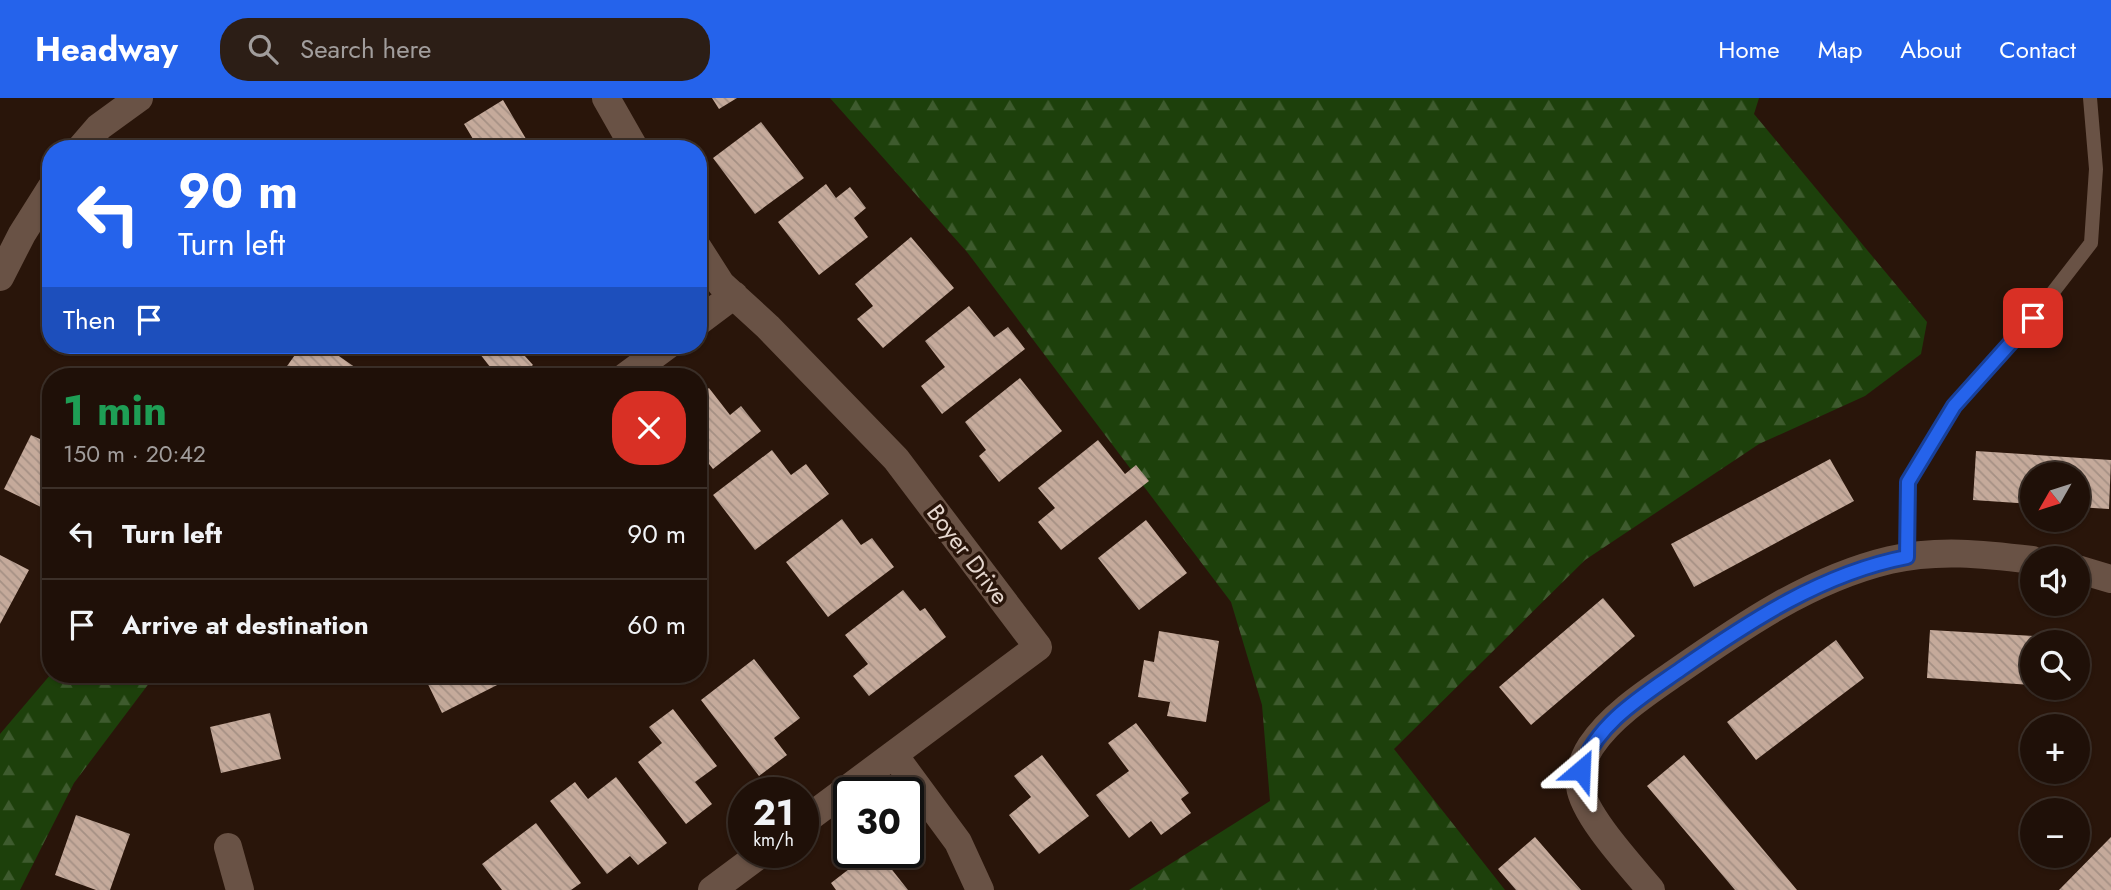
<!DOCTYPE html>
<html lang="en">
<head>
<meta charset="utf-8">
<style>
  :root { --surface:#1f1008; --page:#2c1e16; --text:#f1f3f6; --muted:#a19d9c; --line:#3c3029; --accent:#2563eb }
  body { margin:0; font-family:Jost,sans-serif; background:var(--page); color:var(--text); height:100vh; display:flex; flex-direction:column; font-size:26px; white-space:nowrap }
  * { box-sizing:border-box; margin:0 }
  p { font-size:23px; color:var(--muted) }
  .icon { flex:none; width:38px; height:38px; fill:none; stroke:currentColor; stroke-width:2; stroke-linecap:round; stroke-linejoin:round }
  .map { position:relative; flex:1; overflow:hidden }
  .side { position:absolute; left:42px; top:270px; width:665px; height:315px; display:flex; flex-direction:column; background:var(--surface); border-radius:28px; box-shadow:0 2px 5px #0004,0 0 0 2px var(--line) }
  .side>* { flex:none }
  .top-card { position:absolute; left:42px; top:42px; width:665px; height:214px; border-radius:28px; box-shadow:0 2px 5px #0004,0 0 0 2px var(--line); background:#2563eb; color:#fff; overflow:hidden }
  .needle { width:46px; rotate:231deg }
  .buttons { position:absolute; left:2020px; top:364px; display:grid; gap:14px }
  .buttons a { display:grid; place-items:center; width:70px; height:70px; border-radius:50%; background:var(--surface); box-shadow:0 2px 5px #0004,0 0 0 2px var(--line); font-size:35px }
  .speed { position:absolute; left:728px; top:679px; display:flex; gap:14px; font-size:35px; font-weight:700; text-align:center }
  .speed>* { display:grid; place-content:center; width:91px; height:91px; border-radius:50%; background:var(--surface); box-shadow:0 2px 5px #0004,0 0 0 2px var(--line); line-height:1 }
  .speed small { font-size:18px; font-weight:400 }
  .speed .limit { border:4px solid #111; border-radius:10px; background:#fff; color:#111 }
  .pin { position:absolute; display:grid; place-items:center; width:60px; height:60px; color:#fff; margin:-30px; border-radius:14px; box-shadow:0 4px 10px #0006 }
  .me { position:absolute; width:77px; margin:-38px; rotate:26deg; stroke-linejoin:round; filter:drop-shadow(0 0 5px #0008) }
  .turn { display:flex; align-items:center; gap:24px; height:147px; padding:0 21px; font-size:32px }
  .turn .icon { width:91px; height:91px; stroke-width:2.5 }
  .turn b { display:block; font-size:49px; line-height:60px }
  .then { display:flex; align-items:center; height:66px; padding:0 21px; background:#0003; gap:14px; font-size:26px }
  .round { display:grid; place-items:center; flex:none; width:74px; height:74px; border-radius:28px; background:var(--page) }
  .summary { display:flex; align-items:center; justify-content:space-between; height:119px; padding:0 21px }
  h1 { font-size:42px; font-weight:700; line-height:52px; color:#1e9e55 }
  ul { padding:0; list-style:none }
  li { display:flex; align-items:center; gap:21px; height:91px; padding:0 21px; border-top:2px solid var(--line) }
  li div { flex:1 }
  li b { display:block; font-size:26px }
  li em { font-style:normal }
  header { display:flex; align-items:center; gap:42px; box-sizing:border-box; height:98px; padding:0 35px; background:var(--accent); color:#fff }
  header strong { font-size:33px }
  nav { display:flex; gap:38px; margin-inline-start:auto; font-size:24px }
  .search { width:490px; height:63px; background:var(--page); display:flex; align-items:center; gap:18px; box-sizing:border-box; padding:0 24px; border-radius:28px; color:var(--muted); font-size:26px }
  .map>svg:first-child { display:block }
</style>
</head>
<body>
<header>
<strong>Headway</strong>
<div class="search"><svg class="icon" aria-label="search" viewBox="0 0 24 24"><circle cx="10" cy="10" r="6"/><path d="M15 15l6 6"/></svg>Search here</div>
<nav><a>Home</a><a>Map</a><a>About</a><a>Contact</a></nav>
</header>
<div class="map">
<svg width="2111" height="792" viewBox="0 0 2111 792">
  <defs>
    <pattern id="forest-firs" width="22" height="20" patternUnits="userSpaceOnUse" patternTransform="scale(1.75)"><rect width="22" height="20" fill="#1d400b"/><path d="M5 1l3.5 6h-7zM16 11l3.5 6h-7z" fill="#3e5b2e"/></pattern>
    <pattern id="building-back-hatch" width="6" height="6" patternUnits="userSpaceOnUse" patternTransform="scale(1.75)"><rect width="6" height="6" fill="#c5aa9b"/><path d="M-1 5l2 2M0 0l6 6M5-1l2 2" fill="none" stroke="#a59084"/></pattern>
  </defs>
  <rect width="100%" height="100%" fill="#29150a"/>
  <path fill="url(#forest-firs)" d="M 830,0 L 1759,0 L 1754,16 L 1927,224 L 1921,256 L 1865,298 L 1759,346 L 1585,462 L 1394,651 L 1505,792 L 1129,792 L 1270,703 L 1262,607 L 1231,504 L 967,154 Z
    M 51,576 L 156,576 L 74,685 L 20,792 L 0,792 L 0,636 Z"/>
  <path fill="url(#building-back-hatch)" d="M 712,0 L 737,0 L 719,11 Z
    M 503,2 L 532,51 L 479,51 L 464,26 Z
    M 761,24 L 804,80 L 755,116 L 713,60 Z
    M 826,86 L 836,100 L 850,89 L 866,110 L 854,120 L 868,139 L 819,177 L 778,124 Z
    M 911,139 L 954,190 L 883,250 L 857,221 L 873,208 L 855,186 Z
    M 969,208 L 994,239 L 1008,229 L 1025,251 L 942,316 L 921,288 L 945,269 L 925,243 Z
    M 302,247 L 323,247 L 359,272 L 355,278 L 280,278 Z
    M 473,247 L 537,247 L 524,257 L 533,267 L 518,278 L 497,278 Z
    M 1020,280 L 1062,333 L 999,384 L 979,358 L 986,352 L 965,324 Z
    M 709,290 L 730,317 L 741,308 L 761,333 L 713,371 L 698,352 L 698,298 Z
    M 31,337 L 51,346 L 51,398 L 45,411 L 4,391 Z
    M 1098,342 L 1125,376 L 1136,367 L 1149,383 L 1061,452 L 1038,424 L 1055,410 L 1038,390 Z
    M 772,352 L 791,377 L 806,366 L 829,396 L 755,452 L 713,397 Z
    M 1976,353 L 2111,362 L 2109,411 L 2077,409 L 2077,376 L 2032,376 L 2032,406 L 1973,402 Z
    M 1830,361 L 1854,403 L 1694,489 L 1671,446 Z
    M 842,421 L 861,447 L 872,440 L 894,469 L 828,519 L 786,464 Z
    M 1146,422 L 1187,475 L 1139,512 L 1098,460 Z
    M 0,457 L 29,472 L 0,526 Z
    M 903,492 L 920,513 L 925,510 L 946,539 L 869,598 L 853,578 L 868,566 L 845,537 Z
    M 1603,500 L 1635,538 L 1531,627 L 1499,589 Z
    M 1930,532 L 2066,540 L 2066,544 L 2032,544 L 2032,587 L 1927,580 Z
    M 1159,533 L 1219,543 L 1206,624 L 1167,618 L 1170,604 L 1138,599 L 1144,562 L 1154,564 Z
    M 1836,542 L 1864,580 L 1756,662 L 1727,624 Z
    M 754,561 L 800,620 L 774,640 L 787,657 L 759,678 L 701,602 Z
    M 423,576 L 499,576 L 503,584 L 442,615 Z
    M 673,611 L 717,668 L 695,684 L 712,706 L 686,726 L 638,664 L 662,645 L 649,629 Z
    M 270,615 L 281,661 L 221,675 L 210,629 Z
    M 1136,625 L 1189,695 L 1181,701 L 1191,715 L 1161,737 L 1151,723 L 1129,740 L 1096,697 L 1129,673 L 1108,645 Z
    M 1042,657 L 1089,718 L 1039,756 L 1009,717 L 1031,699 L 1014,678 Z
    M 1684,657 L 1797,792 L 1735,792 L 1647,688 Z
    M 616,679 L 667,745 L 638,767 L 630,758 L 607,776 L 550,703 L 575,684 L 588,701 Z
    M 76,717 L 130,736 L 110,792 L 96,792 L 55,777 Z
    M 536,725 L 581,785 L 571,792 L 502,792 L 482,766 Z
    M 1535,739 L 1581,792 L 1516,792 L 1498,771 Z
    M 2111,739 L 2111,792 L 2059,792 Z
    M 871,754 L 878,754 L 908,792 L 836,792 L 831,785 Z"/>
  <g fill="none" stroke-linecap="round" stroke-linejoin="round">
    <path stroke="#695245" stroke-width="14" d="M 1907,459 L 1908,384 L 1954,308 L 2033,220 L 2091,145 L 2096,71 L 2090,0"/>
    <path stroke="#695245" stroke-width="28" d="M 606,0 L 635,51
      M 80,51 L 99,29 L 139,0
      M 698,150 L 721,186 L 768,229 L 896,361 L 1038,549 L 803,724
      M 0,179 L 22,136 L 51,90
      M 698,224 L 734,197
      M 626,278 L 668,247
      M 2077,471 L 2111,481
      M 894,657 L 958,744 L 980,792
      M 228,749 L 240,792
      M 712,792 L 763,754
      M 1651,792 C 1632,769 1583,717 1580,688 C 1579,674 1584,659 1591,648 C 1611,618 1646,595 1675,575 C 1741,529 1810,481 1890,462 C 1937,451 1984,456 2032,462"/>
  </g>
  <g fill="none" stroke-linecap="round" stroke-linejoin="round">
    <g stroke="#184099" stroke-width="18">
      <path id="route" d="M 1581,672 C 1595,626 1644,597 1681,571 C 1750,523 1823,475 1907,459 L 1908,384 L 1954,308 L 2033,220"/>
    </g>
    <use href="#route" stroke="#2563eb" stroke-width="12"/>
  </g>
  <g text-anchor="middle" dominant-baseline="central" stroke-width="7" stroke-linejoin="round" paint-order="stroke">
    <g font-size="24" fill="#e5d7cf" stroke="#29150a">
      <text transform="translate(968 456) rotate(53)">Boyer Drive</text>
    </g>
  </g>
</svg>
<div class="buttons">
<a><svg class="needle" viewBox="-14 -14 28 28"><path d="M0-13l5 13h-10z" fill="#e53935"/><path d="M0 13l5-13h-10z" fill="#a19d9c"/></svg></a>
<a><svg class="icon" aria-label="sound" viewBox="0 0 24 24"><path d="M4 9h4l5-4v14l-5-4H4zM17 9q2 3 0 6"/></svg></a>
<a><svg class="icon" aria-label="search" viewBox="0 0 24 24"><circle cx="10" cy="10" r="6"/><path d="M15 15l6 6"/></svg></a>
<a>+</a>
<a>−</a>
</div>
<div class="speed"><div>21<small>km/h</small></div><div class="limit">30</div></div>
<div class="pin" style="left:2033px;top:220px;background:#d93025"><svg class="icon" aria-label="arrive" viewBox="0 0 24 24"><path d="M6 21V4h12l-3 4 3 4H6"/></svg></div>
<svg class="me" style="left:1581px;top:672px" viewBox="-20 -20 40 40"><path d="M0-17L14 15 0 8-14 15z" fill="#2563eb" stroke="#fff" stroke-width="4"/></svg>
<div class="top-card">
<div class="turn"><svg class="icon" aria-label="left" viewBox="0 0 24 24"><path d="M17 20v-9H6M10 6l-5 5 5 5"/></svg><div><b>90 m</b>Turn left</div></div>
<div class="then">Then<svg class="icon" aria-label="arrive" viewBox="0 0 24 24"><path d="M6 21V4h12l-3 4 3 4H6"/></svg></div>
</div>
<section class="side">
<div class="summary"><div><h1>1 min</h1><p>150 m · 20:42</p></div><a class="round" style="background:#d93025;color:#fff"><svg class="icon" aria-label="close" viewBox="0 0 24 24"><path d="M6 6l12 12M18 6L6 18"/></svg></a></div>
<ul>
<li><svg class="icon" aria-label="left" viewBox="0 0 24 24"><path d="M17 20v-9H6M10 6l-5 5 5 5"/></svg><div><b>Turn left</b></div><em>90 m</em></li>
<li><svg class="icon" aria-label="arrive" viewBox="0 0 24 24"><path d="M6 21V4h12l-3 4 3 4H6"/></svg><div><b>Arrive at destination</b></div><em>60 m</em></li>
</ul>
</section>
</div>
</body>
</html>
